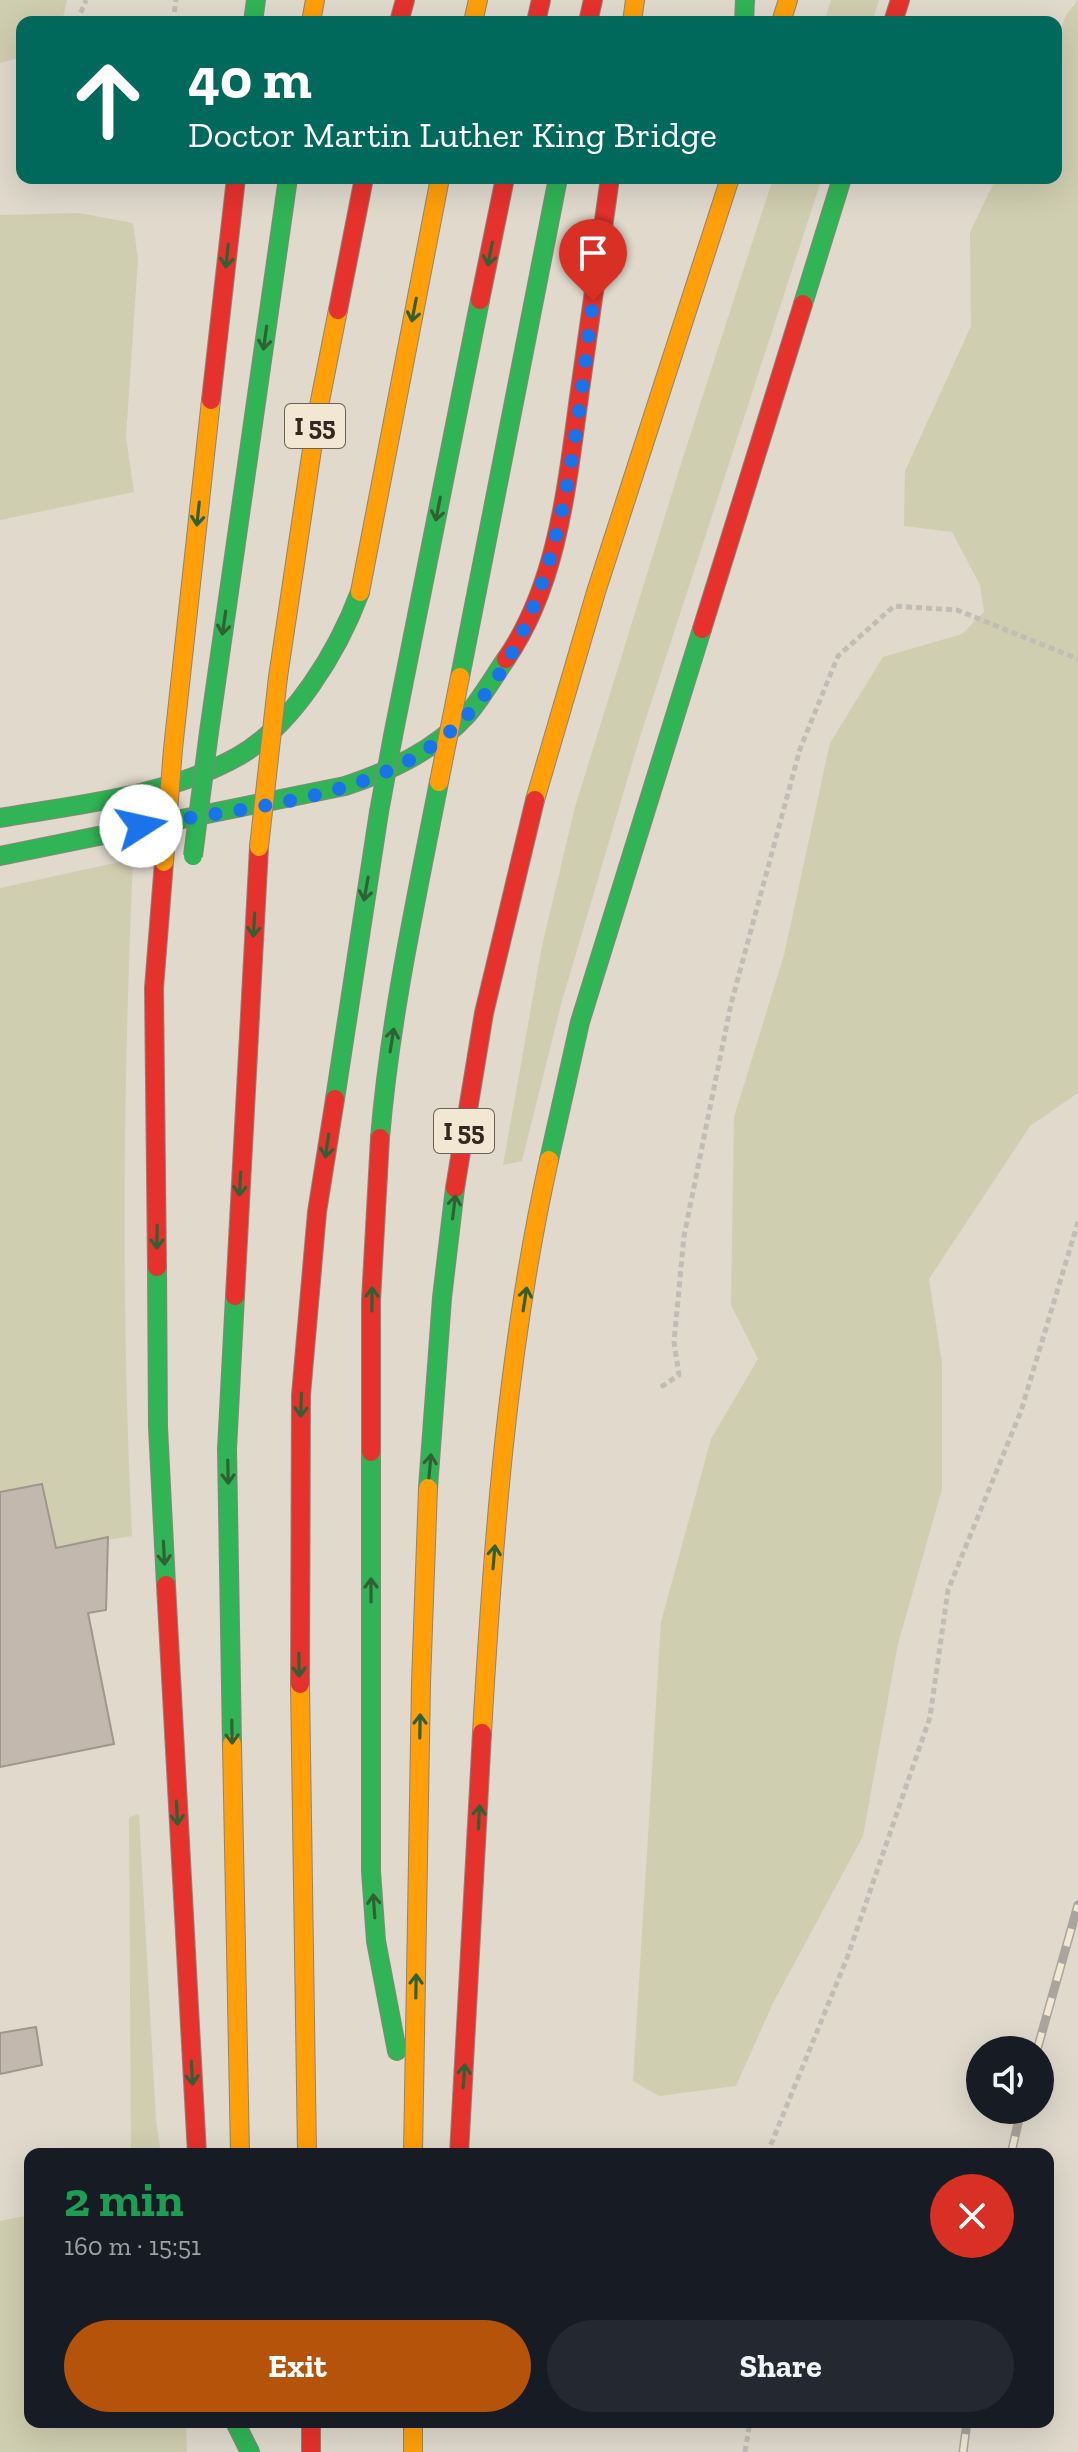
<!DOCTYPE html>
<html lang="en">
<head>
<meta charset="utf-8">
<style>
  :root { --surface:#171b24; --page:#242831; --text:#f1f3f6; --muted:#9ea1a6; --accent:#b45309 }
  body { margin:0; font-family:"Zilla Slab",serif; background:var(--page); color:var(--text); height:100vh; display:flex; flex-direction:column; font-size:30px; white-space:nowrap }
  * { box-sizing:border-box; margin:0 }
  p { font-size:26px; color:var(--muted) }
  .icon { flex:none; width:44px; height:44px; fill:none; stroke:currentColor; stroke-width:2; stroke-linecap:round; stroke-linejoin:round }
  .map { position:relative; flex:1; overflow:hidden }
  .side { position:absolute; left:24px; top:2148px; width:1030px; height:280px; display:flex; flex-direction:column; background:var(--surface); border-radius:16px; box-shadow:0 8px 32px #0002 }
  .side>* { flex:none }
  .guide { position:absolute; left:16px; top:16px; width:1046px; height:168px; border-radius:16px; box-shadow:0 8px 32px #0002; background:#00695c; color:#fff; overflow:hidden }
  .buttons { position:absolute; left:966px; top:2036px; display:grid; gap:16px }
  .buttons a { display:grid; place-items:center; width:88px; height:88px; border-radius:50%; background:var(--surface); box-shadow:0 8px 32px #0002; font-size:40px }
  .pin { position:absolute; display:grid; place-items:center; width:68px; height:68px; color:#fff; margin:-82px -34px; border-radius:50% 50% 50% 0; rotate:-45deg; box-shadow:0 0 8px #0007 }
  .pin .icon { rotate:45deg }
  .me { position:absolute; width:88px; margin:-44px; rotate:80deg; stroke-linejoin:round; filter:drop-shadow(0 0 6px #0008) }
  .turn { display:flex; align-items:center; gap:28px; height:168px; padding:0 40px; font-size:36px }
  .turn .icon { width:104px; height:104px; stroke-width:2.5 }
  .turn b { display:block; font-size:56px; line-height:68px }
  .round { display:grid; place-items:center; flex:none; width:84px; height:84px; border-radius:42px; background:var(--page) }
  .overview { display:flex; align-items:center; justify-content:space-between; height:136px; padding:0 40px }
  h1 { font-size:48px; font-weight:800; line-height:60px; color:#1e9e55 }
  .button { display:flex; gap:16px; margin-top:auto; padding:16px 40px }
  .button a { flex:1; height:92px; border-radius:48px; background:var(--accent); color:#fff; font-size:32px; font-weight:800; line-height:92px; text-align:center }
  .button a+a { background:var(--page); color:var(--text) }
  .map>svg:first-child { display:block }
</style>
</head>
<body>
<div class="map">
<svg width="1078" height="2452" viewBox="0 0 1078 2452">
  <rect width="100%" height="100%" fill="#e0d9cc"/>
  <path fill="#d0ceb0" d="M 0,0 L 67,0 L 62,22 L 22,22 L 22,57 L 0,63 Z
    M 831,0 L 879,0 L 872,22 L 824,22 Z
    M 1078,0 L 1078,1093 L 1030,1126 L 929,1279 L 942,1363 L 942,1489 L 898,1644 L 863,1836 L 773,2003 L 736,2086 L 659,2096 L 633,2081 L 661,1622 L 711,1439 L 758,1359 L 731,1305 L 734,1117 L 784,955 L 830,743 L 883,657 L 962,634 L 984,612 L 980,585 L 952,532 L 904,526 L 905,471 L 971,326 L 970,232 L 996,178 L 1056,178 L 1056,42 L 1066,15 Z
    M 773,178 L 822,178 L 639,740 L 562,1001 L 522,1161 L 503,1165 L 542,946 L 575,807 L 685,451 Z
    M 79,213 L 133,223 L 138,259 L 126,437 L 134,492 L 0,520 L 0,215 Z
    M 133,859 C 123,1085 121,1310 132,1536 L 56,1548 L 42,1485 L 0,1492 L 0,888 Z
    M 139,1814 L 156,2121 L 161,2154 L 131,2154 L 129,1817 Z
    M 30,2215 L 30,2422 L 186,2422 L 187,2452 L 0,2452 L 0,2221 Z"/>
  <path fill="#c3b8ae" stroke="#a0968c" stroke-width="2" d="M 42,1484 L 56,1548 L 108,1537 L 106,1610 L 88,1613 L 114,1744 L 0,1767 L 0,1492 Z
    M 36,2027 L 42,2065 L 0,2074 L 0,2033 Z"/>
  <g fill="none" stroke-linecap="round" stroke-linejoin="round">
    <g stroke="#8b847c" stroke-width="20">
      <path id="fast" d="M 253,22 L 256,0
        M 744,22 L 745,0
        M 803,304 L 842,178
        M 460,677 L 558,178
        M 209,732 L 288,178
        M 393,736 L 480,300
        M 0,818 C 79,804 165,797 237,757 C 293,726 338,651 360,592
        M 0,856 L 345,786 C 390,771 434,751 467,715 C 481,699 493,678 506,659
        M 335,1099 L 379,812
        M 380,1138 C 390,1018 416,900 439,782
        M 549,1160 L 580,1022 L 702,629
        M 157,1267 L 158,1427 L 166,1585
        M 371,1452 L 371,1871 L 376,1941 L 397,2051
        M 428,1488 L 442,1298 L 455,1188
        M 232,1744 L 227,1449 L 235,1296
        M 235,2422 L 250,2452"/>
    </g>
    <g stroke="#8b847c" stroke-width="20">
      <path id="slow" d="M 311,22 L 315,0
        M 473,22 L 478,0
        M 632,22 L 635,0
        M 781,22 L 788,0
        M 360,592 L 440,178
        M 278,677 L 317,416 L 338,310
        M 173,749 L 211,400
        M 535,800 L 596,592 L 730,178
        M 300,1684 L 307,2154
        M 482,1733 C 493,1542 507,1348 549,1160
        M 232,1744 L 240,2154
        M 413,2154 L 421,1683 L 428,1488
        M 413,2422 L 413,2452"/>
    </g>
    <g stroke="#8b847c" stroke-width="20">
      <path id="jam" d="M 399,22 L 405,0
        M 536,22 L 541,0
        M 588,22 L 593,0
        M 893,22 L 900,0
        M 480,300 L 505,178
        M 338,310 L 364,178
        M 211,400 L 236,178
        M 702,629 L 803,304
        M 506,659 C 559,582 567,482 580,390 C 590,320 600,249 610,178
        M 455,1188 L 484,1013 L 535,800
        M 157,1267 L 154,988 L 164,862
        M 235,1296 L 259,847
        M 371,1452 L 371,1300 L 380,1138
        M 166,1585 L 197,2154
        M 300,1684 L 301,1395 L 317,1212 L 335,1099
        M 459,2154 L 482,1733
        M 311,2422 L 311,2452"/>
    </g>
    <path stroke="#c1bcb4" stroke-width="5" stroke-dasharray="6 4" stroke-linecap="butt" d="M 77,22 L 86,0
      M 173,22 L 176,0
      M 661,1387 L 679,1375 L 674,1342 L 684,1236 L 731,1004 L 800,749 L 838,656 L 894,606 L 957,610 L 1078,659
      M 767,2154 L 847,1958 L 930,1717 L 948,1590 L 1021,1411 L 1078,1222
      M 745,2452 L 750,2422"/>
    <use href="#fast" stroke="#30b455" stroke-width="18"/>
    <use href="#slow" stroke="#ff9f0a" stroke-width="18"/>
    <use href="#jam" stroke="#e5322d" stroke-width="18"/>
    <g stroke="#a9a49d" stroke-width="9">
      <path id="rail" d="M 1037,2050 L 1078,1905
        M 1011,2154 L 1021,2110
        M 963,2452 L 967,2422"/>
    </g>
    <use href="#rail" stroke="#f1e7d3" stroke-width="6" stroke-dasharray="18" stroke-linecap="butt"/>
    <g stroke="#8b847c" stroke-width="20" stroke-linecap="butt">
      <path id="fast-bridge" d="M 379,812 L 393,736
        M 193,856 L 209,732"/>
    </g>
    <g stroke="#8b847c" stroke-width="20" stroke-linecap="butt">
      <path id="slow-bridge" d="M 439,782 L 460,677
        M 259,847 L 278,677
        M 164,862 L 173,749"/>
    </g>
    <use href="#fast-bridge" stroke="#30b455" stroke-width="18"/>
    <use href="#slow-bridge" stroke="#ff9f0a" stroke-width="18"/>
  </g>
  <defs><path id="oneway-shaft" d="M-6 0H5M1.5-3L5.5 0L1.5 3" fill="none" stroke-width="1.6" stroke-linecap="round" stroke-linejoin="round" transform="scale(2)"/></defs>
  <g stroke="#326035">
    <use href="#oneway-shaft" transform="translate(490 254) rotate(101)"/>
    <use href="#oneway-shaft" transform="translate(227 256) rotate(96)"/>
    <use href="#oneway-shaft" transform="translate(414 310) rotate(101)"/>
    <use href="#oneway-shaft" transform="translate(265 338) rotate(98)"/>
    <use href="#oneway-shaft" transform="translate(438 509) rotate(101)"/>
    <use href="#oneway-shaft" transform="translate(198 514) rotate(96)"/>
    <use href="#oneway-shaft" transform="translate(224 623) rotate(98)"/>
    <use href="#oneway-shaft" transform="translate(366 889) rotate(100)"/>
    <use href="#oneway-shaft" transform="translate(254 925) rotate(93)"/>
    <use href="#oneway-shaft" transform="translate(392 1040) rotate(-81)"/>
    <use href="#oneway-shaft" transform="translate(327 1146) rotate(98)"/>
    <use href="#oneway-shaft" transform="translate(240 1184) rotate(93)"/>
    <use href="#oneway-shaft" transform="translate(454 1207) rotate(-83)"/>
    <use href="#oneway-shaft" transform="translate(157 1237) rotate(91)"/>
    <use href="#oneway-shaft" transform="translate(372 1299) rotate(-89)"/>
    <use href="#oneway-shaft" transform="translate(525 1299) rotate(-81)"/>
    <use href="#oneway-shaft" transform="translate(301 1405) rotate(92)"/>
    <use href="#oneway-shaft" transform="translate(430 1466) rotate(-85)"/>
    <use href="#oneway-shaft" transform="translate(228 1472) rotate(89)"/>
    <use href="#oneway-shaft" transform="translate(164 1553) rotate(87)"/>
    <use href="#oneway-shaft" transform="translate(494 1557) rotate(-85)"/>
    <use href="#oneway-shaft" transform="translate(371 1590) rotate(-90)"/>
    <use href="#oneway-shaft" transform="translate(299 1665) rotate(89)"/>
    <use href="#oneway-shaft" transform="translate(420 1726) rotate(-89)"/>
    <use href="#oneway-shaft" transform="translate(232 1732) rotate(89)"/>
    <use href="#oneway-shaft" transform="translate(177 1813) rotate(87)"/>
    <use href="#oneway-shaft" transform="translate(479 1817) rotate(-87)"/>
    <use href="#oneway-shaft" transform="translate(374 1906) rotate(-94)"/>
    <use href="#oneway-shaft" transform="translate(416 1986) rotate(-89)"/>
    <use href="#oneway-shaft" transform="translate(192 2073) rotate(87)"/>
    <use href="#oneway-shaft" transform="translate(464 2076) rotate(-86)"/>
  </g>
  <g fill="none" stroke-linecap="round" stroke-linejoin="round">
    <path stroke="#1a73e8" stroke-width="14" stroke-dasharray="0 25.2" d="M 141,826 C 218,812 319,803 390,770 C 561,693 571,461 593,301"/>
  </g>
  <g text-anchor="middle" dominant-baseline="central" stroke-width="6" stroke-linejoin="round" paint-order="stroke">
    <g fill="#f1e7d3" stroke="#6c6155" stroke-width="2">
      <rect x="285" y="404" width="60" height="44" rx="6"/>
      <rect x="434" y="1109" width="60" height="44" rx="6"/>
    </g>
    <g font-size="26" font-weight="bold" fill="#33281f">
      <text x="315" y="426">I 55</text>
      <text x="464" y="1131">I 55</text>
    </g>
  </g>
</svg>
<div class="buttons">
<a><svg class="icon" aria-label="sound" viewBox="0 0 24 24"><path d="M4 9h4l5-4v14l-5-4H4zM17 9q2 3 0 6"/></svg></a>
</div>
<div class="pin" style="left:593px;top:301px;background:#d93025"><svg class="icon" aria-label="arrive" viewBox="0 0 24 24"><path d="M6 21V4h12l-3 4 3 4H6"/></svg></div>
<svg class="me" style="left:141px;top:826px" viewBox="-20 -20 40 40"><circle r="19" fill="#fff"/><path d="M0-13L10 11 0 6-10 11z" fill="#1a73e8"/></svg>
<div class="guide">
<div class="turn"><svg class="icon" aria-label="ahead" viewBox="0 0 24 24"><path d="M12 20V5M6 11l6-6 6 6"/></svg><div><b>40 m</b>Doctor Martin Luther King Bridge</div></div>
</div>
<section class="side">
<div class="overview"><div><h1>2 min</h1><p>160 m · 15:51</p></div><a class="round" style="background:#d93025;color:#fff"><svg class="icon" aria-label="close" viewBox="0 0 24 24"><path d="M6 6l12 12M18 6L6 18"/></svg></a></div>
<div class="button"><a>Exit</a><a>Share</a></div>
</section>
</div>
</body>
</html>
